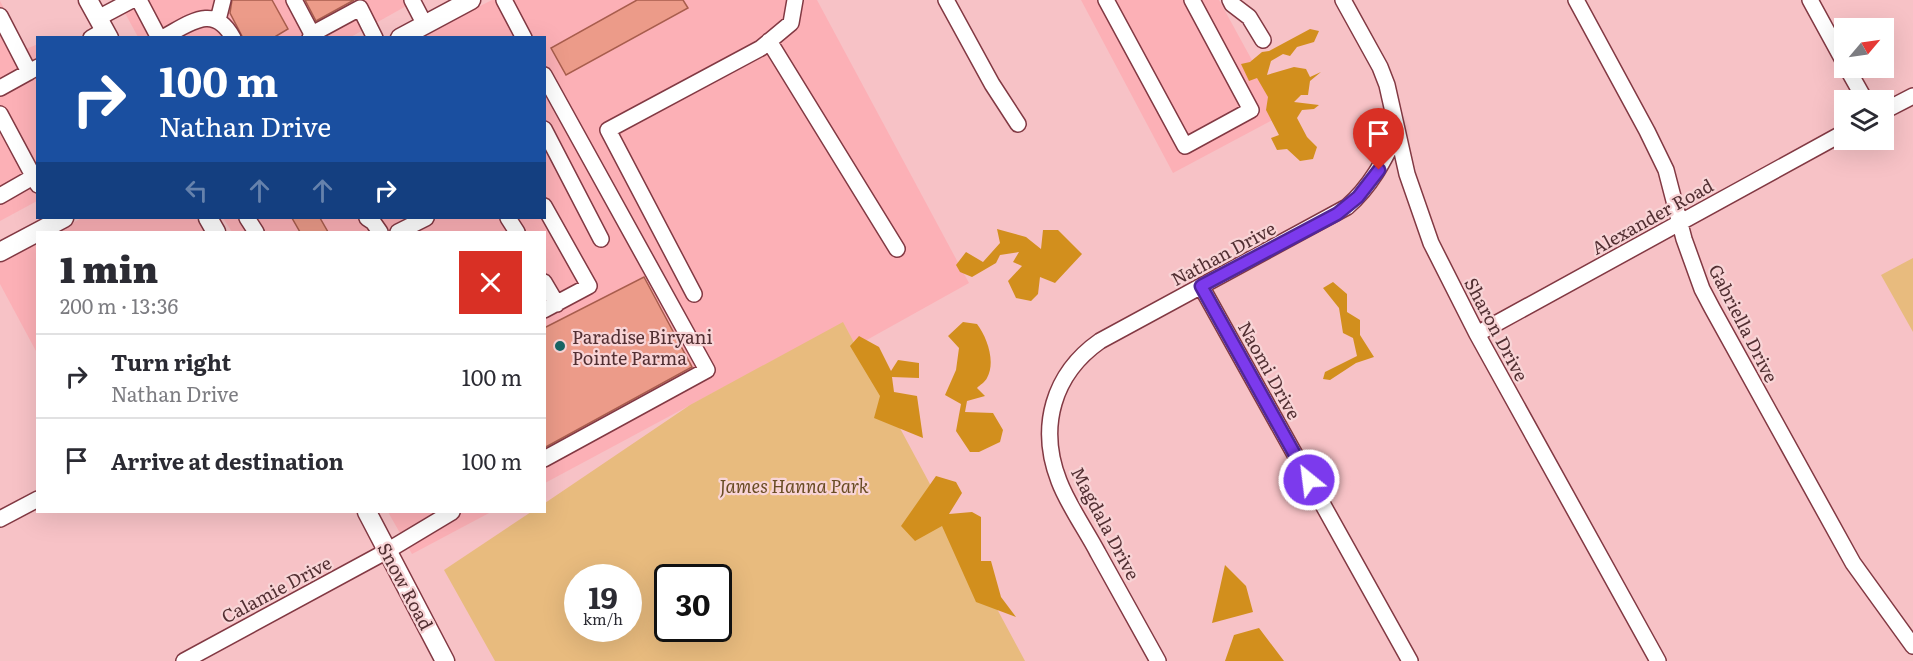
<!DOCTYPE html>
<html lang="en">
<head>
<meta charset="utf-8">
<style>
  :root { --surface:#fff; --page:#f2f2f3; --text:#2b2b33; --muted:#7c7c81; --line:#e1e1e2 }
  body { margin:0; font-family:Literata,serif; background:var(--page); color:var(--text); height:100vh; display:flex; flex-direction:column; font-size:22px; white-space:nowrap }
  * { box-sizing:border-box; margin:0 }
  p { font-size:20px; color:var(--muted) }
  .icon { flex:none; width:33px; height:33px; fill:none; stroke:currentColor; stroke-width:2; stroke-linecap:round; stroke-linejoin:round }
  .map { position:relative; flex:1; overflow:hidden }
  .panel { position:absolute; left:36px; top:231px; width:510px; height:282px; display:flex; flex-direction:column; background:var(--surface); border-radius:0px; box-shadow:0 6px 24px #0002 }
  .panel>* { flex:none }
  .hud { position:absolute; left:36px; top:36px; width:510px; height:183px; border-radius:0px; box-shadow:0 6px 24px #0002; background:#1a4fa0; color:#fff; overflow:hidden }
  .needle { width:39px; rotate:61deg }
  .tools { position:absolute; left:1834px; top:18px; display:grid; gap:12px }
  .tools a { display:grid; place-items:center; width:60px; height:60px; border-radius:0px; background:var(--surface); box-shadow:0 6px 24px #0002; font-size:30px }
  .speed { position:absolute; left:564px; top:564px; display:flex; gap:12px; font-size:30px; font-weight:700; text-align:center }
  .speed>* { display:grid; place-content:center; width:78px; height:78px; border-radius:50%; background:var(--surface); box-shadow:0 6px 24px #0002; line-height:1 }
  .speed small { font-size:15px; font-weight:400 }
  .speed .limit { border:3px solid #111; border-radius:9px; background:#fff; color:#111 }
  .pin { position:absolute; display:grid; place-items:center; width:51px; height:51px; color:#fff; margin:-62px -26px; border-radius:50% 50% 50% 0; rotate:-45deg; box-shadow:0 0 6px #0007 }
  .pin .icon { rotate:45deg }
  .me { position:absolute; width:66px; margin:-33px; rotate:331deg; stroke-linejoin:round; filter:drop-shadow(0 0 4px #0008) }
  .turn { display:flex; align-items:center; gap:21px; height:126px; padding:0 24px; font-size:27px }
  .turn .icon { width:78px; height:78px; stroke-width:2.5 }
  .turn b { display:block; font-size:42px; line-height:51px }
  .lanes { display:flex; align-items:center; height:57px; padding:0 24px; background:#0003; justify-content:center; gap:30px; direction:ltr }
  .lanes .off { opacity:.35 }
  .round { display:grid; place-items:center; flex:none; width:63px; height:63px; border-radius:0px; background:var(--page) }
  .overview { display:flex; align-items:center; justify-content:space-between; height:102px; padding:0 24px }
  h1 { font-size:36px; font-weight:800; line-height:45px }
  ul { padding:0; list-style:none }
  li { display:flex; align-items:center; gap:18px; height:84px; padding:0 24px; border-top:2px solid var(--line) }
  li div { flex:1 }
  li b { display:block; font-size:22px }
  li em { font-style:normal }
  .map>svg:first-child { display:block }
</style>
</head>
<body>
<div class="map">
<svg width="1913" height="661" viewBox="0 0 1913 661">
  <rect width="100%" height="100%" fill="#f7c2c6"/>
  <path fill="#fcb0b6" d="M 118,0 L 417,0 L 349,38 L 138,37 Z
    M 492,0 L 817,0 L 969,283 L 856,346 L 843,323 L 545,483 L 544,232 L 232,232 L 223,218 L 544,218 L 544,38 L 419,37 Z
    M 1081,0 L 1219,0 L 1282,115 L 1173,173 Z
    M 0,1 L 26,49 L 38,44 L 37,201 L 0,221 Z
    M 82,218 L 196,218 L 204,232 L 55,232 Z
    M 37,242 L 37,353 L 0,284 L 0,263 Z
    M 388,512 L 491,512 L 412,554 Z"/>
  <path fill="#e8bb7e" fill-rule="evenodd" d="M 1913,258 L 1913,332 L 1881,275 Z
    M 843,322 L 1025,661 L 495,661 L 444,570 L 531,512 L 544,512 L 545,503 L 690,405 ZM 578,578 L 628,578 L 628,628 L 578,628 ZM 668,578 L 718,578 L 718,628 L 668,628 Z"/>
  <path fill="#d28f1d" d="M 1310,29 L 1319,31 L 1314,42 L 1297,47 L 1290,56 L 1283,54 L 1271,61 L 1267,75 L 1294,67 L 1306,69 L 1310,77 L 1321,72 L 1310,81 L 1308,95 L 1301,95 L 1294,102 L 1319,105 L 1314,109 L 1302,110 L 1297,118 L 1307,137 L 1317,147 L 1313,159 L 1300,161 L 1287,149 L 1277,150 L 1271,138 L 1279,135 L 1266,110 L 1268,97 L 1257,78 L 1249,81 L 1241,64 L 1250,62 L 1262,52 L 1269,51 Z
    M 997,229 L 1026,237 L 1041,249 L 1043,230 L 1058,230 L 1082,254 L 1055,283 L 1040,277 L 1038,294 L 1031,301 L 1016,298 L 1008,281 L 1022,266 L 1013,262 L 1019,252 L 1000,255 L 996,263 L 972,277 L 960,272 L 956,265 L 966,252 L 983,262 L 1000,243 Z
    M 1333,282 L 1347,294 L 1347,312 L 1360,320 L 1360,335 L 1374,357 L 1356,363 L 1330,380 L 1323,379 L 1325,372 L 1357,356 L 1353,338 L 1343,333 L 1339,308 L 1323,288 Z
    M 963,322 L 977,324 C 987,337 996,362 987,378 C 985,382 980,385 977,388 L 985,396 L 967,401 L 965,412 L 993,413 L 1003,430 L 1000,442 L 979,452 L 970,452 L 956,431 L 961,404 L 945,395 L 956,370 L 959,348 L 948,336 Z
    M 859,336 L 879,347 L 891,371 L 898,360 L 919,363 L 919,378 L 892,377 L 894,392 L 917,396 L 923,438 L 874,418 L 880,396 L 850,346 Z
    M 936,476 L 956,482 L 962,493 L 949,514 L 972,512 L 981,517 L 981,561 L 991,561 L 1001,597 L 1016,617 L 976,602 L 942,526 L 915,541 L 901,526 Z
    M 1225,565 L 1246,586 L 1253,612 L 1212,623 Z
    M 1259,628 L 1284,661 L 1225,661 L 1234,635 Z"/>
  <path fill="#ec9b89" stroke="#a85d4d" stroke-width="1.5" d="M 232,0 L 272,0 L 288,29 L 273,38 L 243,38 L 230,13 Z
    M 305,0 L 354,0 L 316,21 Z
    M 637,0 L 683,0 L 688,8 L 566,75 L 551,48 Z
    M 292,218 L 320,218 L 328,232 L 300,232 Z
    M 644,277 L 692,367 L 544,448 L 544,328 Z"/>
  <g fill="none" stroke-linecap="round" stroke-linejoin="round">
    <g stroke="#823943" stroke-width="18">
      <path id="minor" d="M 139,0 L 159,38
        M 294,0 L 312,34 L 310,38
        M 412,0 L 425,25
        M 504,0 L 524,38
        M 946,0 L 992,84 L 1018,124
        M 1106,0 L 1185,146 L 1251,110 L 1192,0
        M 1230,0 L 1232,4 L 1249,17 L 1263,40
        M 1343,0 L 1380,67 L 1387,85 L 1407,174 L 1431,243 L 1477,334 L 1658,661
        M 1576,0 L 1647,131 L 1666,170 L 1684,239 L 1702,289 L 1712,308 L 1853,563 L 1913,646
        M 1810,0 L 1845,64
        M 0,16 L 29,72 L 38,67
        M 98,18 L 132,0
        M 218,20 L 223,0
        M 312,34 L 360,8 L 375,38
        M 91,38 L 105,30
        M 162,38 C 189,24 214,2 233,38
        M 769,41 L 897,249
        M 1847,68 L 1865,100
        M 544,75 L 707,370 L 544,459
        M 0,88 L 29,72
        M 1884,111 L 1913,96
        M 0,114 L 38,185
        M 544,129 L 601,239
        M 0,196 L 33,177
        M 544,206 L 589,286 L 544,310
        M 247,218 L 256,232
        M 367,218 L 373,222 L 380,232
        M 508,218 L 517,232
        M 398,232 L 426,218
        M 544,282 L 557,304
        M 1201,286 L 1410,661
        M 694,294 L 608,130 L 761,48 L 791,23 L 795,0
        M 1477,334 L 1845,132
        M 0,519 L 38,499
        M 184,661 L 387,551 L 452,512
        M 1158,661 C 1138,625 1118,589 1098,553 C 1086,530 1068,505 1059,481 C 1038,427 1053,374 1100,341 L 1347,207 C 1371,186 1383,162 1397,134"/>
    </g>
    <g stroke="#823943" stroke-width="21">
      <path id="major" d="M 88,0 L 109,38
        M 400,38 L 471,0
        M 208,218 L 216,232
        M 0,252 L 64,218
        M 367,512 L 445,661"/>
    </g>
    <use href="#minor" stroke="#fff" stroke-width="15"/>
    <use href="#major" stroke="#fff" stroke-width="18"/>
  </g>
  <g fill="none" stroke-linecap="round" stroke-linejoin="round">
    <g stroke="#51269a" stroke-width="15">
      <path id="route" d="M 1309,480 L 1201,286 L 1337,214 L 1358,197 L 1379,170"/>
    </g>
    <use href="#route" stroke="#7c3aed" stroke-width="10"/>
  </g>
  <circle fill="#186666" stroke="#f8d4d6" stroke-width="2" cx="560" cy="346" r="6"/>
  <g text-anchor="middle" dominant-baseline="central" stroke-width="4.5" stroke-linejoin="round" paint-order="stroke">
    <g font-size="18" fill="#522f32" stroke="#f8d4d6">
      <text transform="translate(1652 216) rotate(-29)">Alexander Road</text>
      <text transform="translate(1223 253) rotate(-28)">Nathan Drive</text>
      <text transform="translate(1744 323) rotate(63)">Gabriella Drive</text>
      <text transform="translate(1497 329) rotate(62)">Sharon Drive</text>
      <text transform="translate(1270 370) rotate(61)">Naomi Drive</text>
      <text transform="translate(1106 523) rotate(62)">Magdala Drive</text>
      <text transform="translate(406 586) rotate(62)">Snow Road</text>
      <text transform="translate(276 589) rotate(-28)">Calamie Drive</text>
    </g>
    <g font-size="18" fill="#522f32" stroke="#f8d4d6" text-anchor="start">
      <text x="572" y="336">Paradise Biryani<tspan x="572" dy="21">Pointe Parma</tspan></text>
    </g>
    <g font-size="18" font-style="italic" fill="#694c24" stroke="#f8d4d6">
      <text x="794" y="485">James Hanna Park</text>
    </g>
  </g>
</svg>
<div class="tools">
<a><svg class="needle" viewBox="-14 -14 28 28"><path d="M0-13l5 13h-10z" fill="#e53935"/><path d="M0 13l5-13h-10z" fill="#7c7c81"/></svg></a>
<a><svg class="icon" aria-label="layers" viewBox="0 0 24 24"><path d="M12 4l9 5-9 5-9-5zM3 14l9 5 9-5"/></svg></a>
</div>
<div class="speed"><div>19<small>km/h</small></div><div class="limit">30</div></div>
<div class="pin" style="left:1379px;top:170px;background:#d93025"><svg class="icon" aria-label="arrive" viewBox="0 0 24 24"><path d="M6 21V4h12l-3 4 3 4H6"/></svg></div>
<svg class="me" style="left:1309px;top:480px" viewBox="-20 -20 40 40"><circle r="17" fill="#7c3aed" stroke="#fff" stroke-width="3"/><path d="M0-11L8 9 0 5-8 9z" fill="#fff"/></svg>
<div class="hud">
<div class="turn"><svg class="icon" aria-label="right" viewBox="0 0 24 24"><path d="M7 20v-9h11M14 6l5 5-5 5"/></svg><div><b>100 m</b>Nathan Drive</div></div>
<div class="lanes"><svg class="icon off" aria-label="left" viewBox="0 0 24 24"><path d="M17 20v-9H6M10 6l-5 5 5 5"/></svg><svg class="icon off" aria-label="ahead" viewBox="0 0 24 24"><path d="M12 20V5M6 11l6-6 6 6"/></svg><svg class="icon off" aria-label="ahead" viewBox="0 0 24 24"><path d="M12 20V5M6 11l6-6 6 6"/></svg><svg class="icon" aria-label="right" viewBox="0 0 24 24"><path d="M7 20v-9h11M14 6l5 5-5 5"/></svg></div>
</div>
<section class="panel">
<div class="overview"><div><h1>1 min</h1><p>200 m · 13:36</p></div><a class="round" style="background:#d93025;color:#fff"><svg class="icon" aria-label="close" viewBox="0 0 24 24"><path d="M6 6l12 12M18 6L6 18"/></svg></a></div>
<ul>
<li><svg class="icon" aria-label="right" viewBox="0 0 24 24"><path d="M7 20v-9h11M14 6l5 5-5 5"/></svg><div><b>Turn right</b><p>Nathan Drive</p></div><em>100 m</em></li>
<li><svg class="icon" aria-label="arrive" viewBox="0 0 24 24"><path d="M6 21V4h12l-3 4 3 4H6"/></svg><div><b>Arrive at destination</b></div><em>100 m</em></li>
</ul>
</section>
</div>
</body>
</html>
